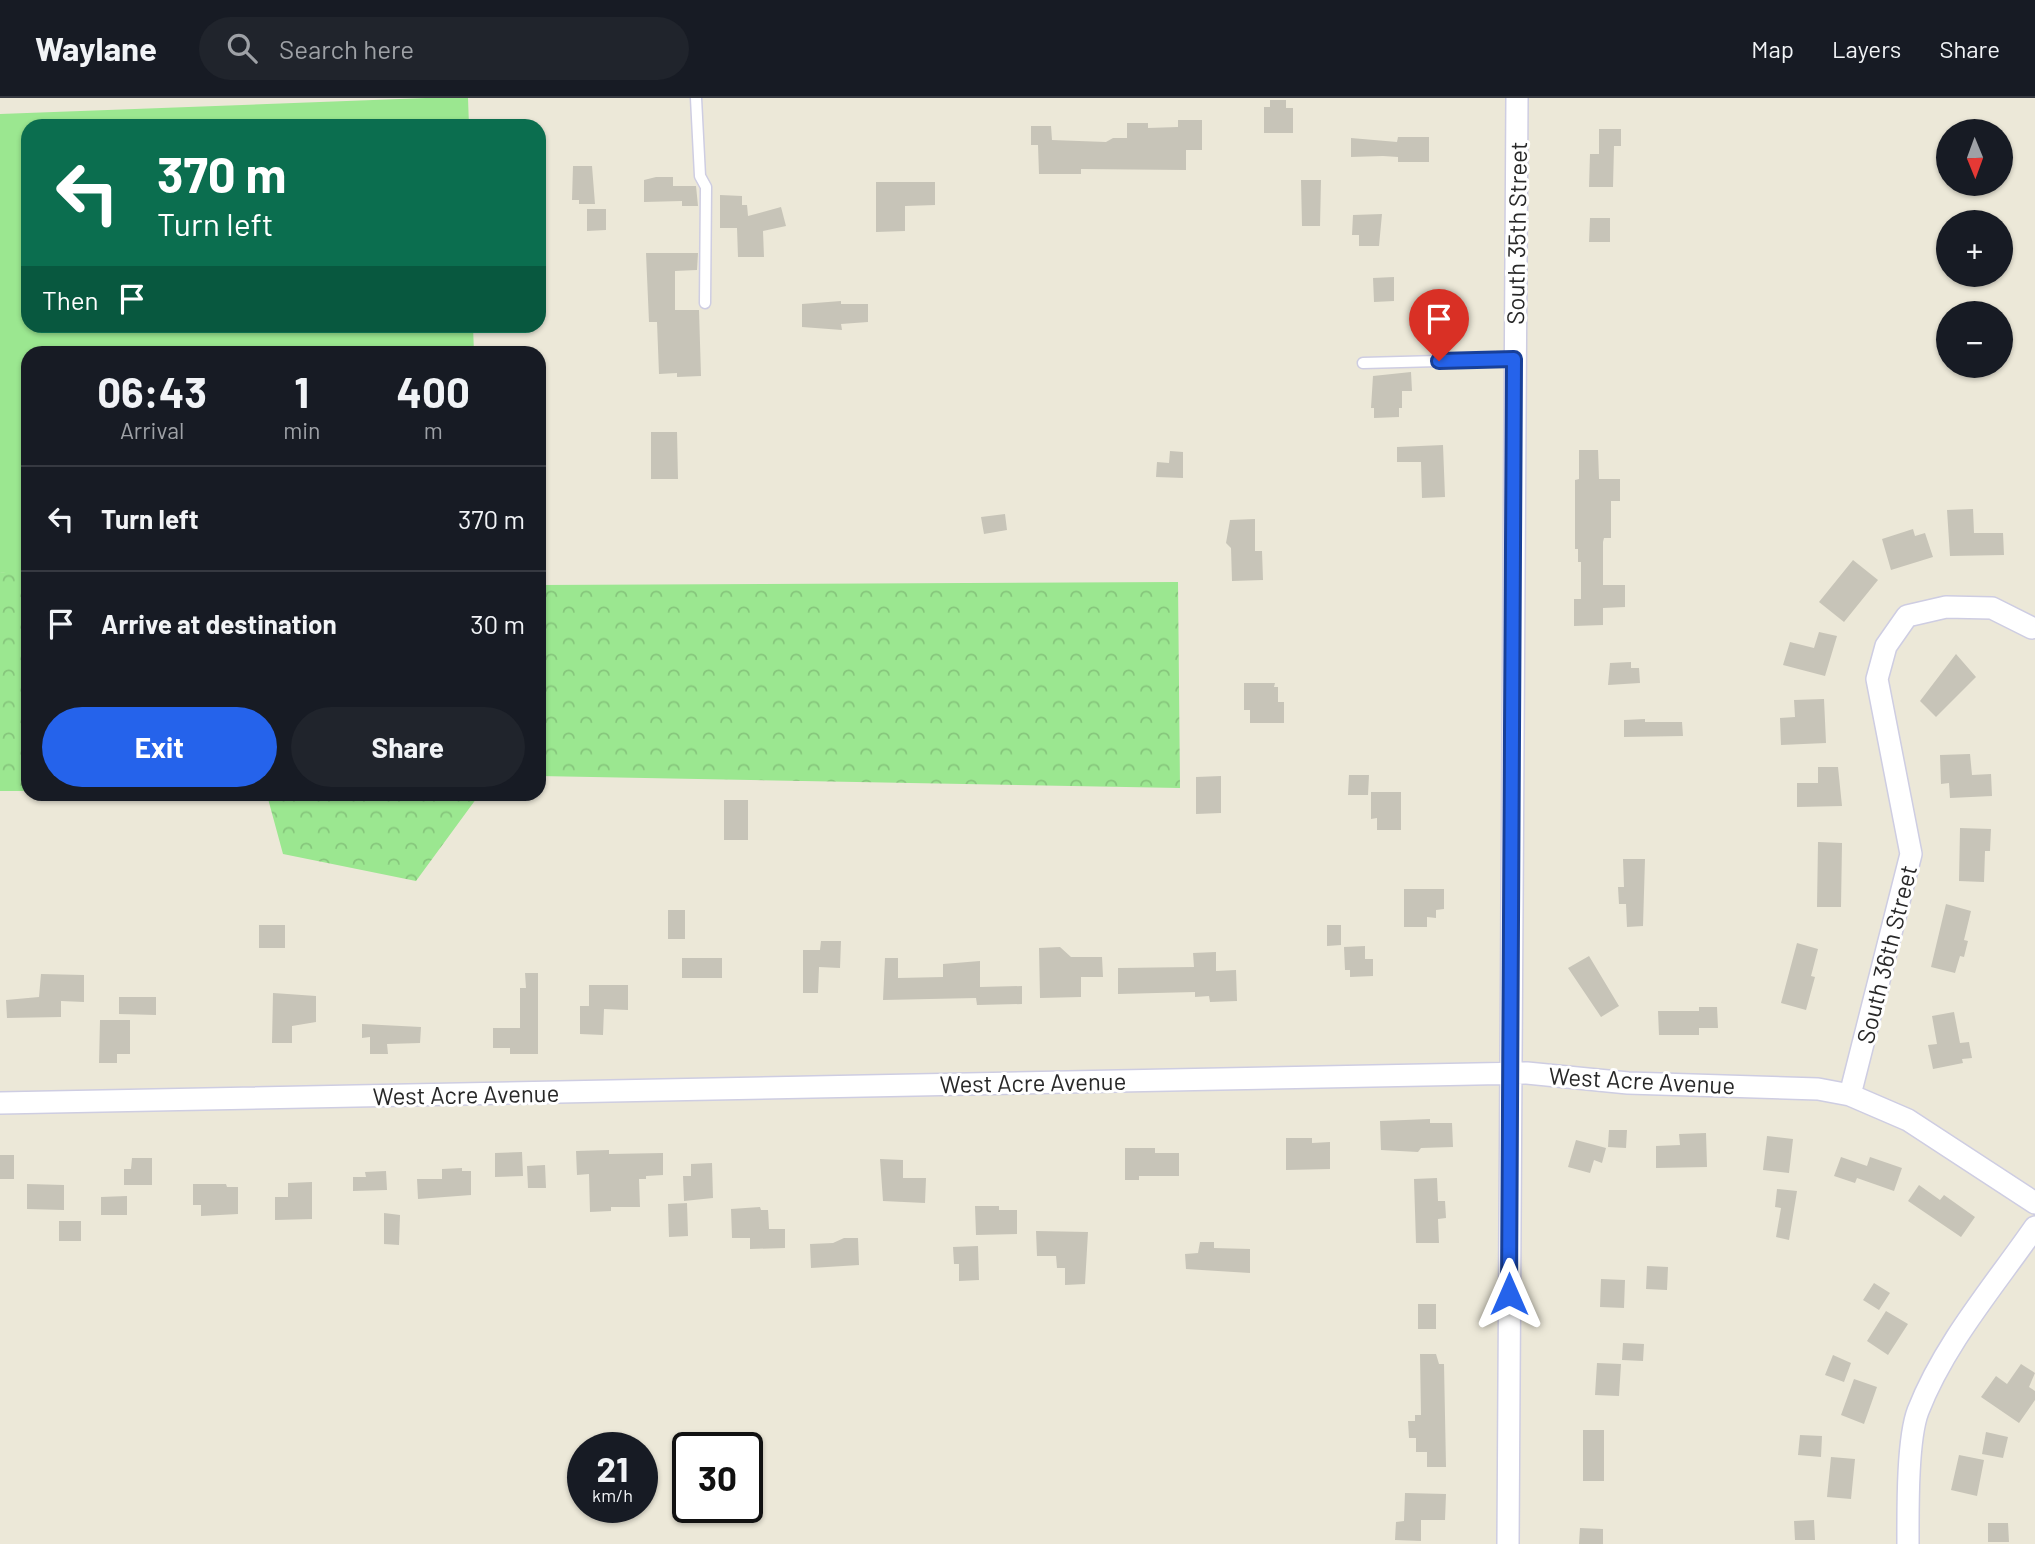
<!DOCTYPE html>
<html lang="en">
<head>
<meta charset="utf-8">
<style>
  :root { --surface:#171b24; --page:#20242c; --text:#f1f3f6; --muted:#9ea1a6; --line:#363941; --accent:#2563eb }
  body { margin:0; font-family:Barlow,sans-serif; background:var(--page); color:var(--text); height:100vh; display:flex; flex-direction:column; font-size:26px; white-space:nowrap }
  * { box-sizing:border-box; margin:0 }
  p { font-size:23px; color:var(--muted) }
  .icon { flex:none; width:38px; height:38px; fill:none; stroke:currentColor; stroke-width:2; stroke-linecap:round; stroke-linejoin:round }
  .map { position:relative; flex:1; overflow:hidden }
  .side { position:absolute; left:21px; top:248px; width:525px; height:455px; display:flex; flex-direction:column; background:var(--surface); border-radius:21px; box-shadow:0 2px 5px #0004 }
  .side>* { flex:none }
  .banner { position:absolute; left:21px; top:21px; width:525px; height:214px; border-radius:21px; box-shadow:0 2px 5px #0004; background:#0b6e4f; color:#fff; overflow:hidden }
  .needle { width:46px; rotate:179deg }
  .tools { position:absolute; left:1936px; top:21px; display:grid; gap:14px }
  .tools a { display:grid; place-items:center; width:77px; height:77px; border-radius:50%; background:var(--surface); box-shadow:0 2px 5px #0004; font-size:35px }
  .speed { position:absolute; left:567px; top:1334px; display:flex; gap:14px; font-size:35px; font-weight:700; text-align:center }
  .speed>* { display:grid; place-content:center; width:91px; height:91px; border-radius:50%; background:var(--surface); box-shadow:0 2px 5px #0004; line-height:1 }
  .speed small { font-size:18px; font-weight:400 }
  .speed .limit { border:4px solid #111; border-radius:10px; background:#fff; color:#111 }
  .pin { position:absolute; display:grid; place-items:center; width:60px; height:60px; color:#fff; margin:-72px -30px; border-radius:50% 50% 50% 0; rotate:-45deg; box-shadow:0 0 7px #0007 }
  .pin .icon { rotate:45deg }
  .me { position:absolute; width:77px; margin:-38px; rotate:0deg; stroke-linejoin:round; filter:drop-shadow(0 0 5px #0008) }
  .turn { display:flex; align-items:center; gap:24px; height:147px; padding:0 21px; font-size:32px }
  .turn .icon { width:91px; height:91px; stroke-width:2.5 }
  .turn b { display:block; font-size:49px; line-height:60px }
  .then { display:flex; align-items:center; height:66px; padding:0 21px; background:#0003; gap:14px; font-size:26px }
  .eta { display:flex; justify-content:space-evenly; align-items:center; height:119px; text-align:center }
  .eta b { font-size:42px; font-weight:700; line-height:49px }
  .cta { display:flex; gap:14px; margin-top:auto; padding:14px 21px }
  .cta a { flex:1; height:80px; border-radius:42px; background:var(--accent); color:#fff; font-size:28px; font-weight:700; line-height:80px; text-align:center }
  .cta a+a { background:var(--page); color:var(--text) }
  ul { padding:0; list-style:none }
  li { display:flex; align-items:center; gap:21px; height:105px; padding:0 21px; border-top:2px solid var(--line) }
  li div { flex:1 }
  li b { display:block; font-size:26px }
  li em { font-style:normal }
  header { display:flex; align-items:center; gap:42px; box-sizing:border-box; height:98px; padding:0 35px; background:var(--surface); border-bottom:2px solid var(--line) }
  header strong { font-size:33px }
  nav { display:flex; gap:38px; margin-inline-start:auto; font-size:24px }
  .search { width:490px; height:63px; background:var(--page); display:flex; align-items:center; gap:18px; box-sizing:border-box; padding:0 24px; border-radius:38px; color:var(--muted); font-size:26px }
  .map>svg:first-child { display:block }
</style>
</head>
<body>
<header>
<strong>Waylane</strong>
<div class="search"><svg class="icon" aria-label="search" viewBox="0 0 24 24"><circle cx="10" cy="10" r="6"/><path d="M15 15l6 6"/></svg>Search here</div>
<nav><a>Map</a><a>Layers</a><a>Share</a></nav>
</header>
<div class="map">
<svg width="2035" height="1446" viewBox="0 0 2035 1446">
  <defs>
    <pattern id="forest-crowns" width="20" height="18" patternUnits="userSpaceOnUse" patternTransform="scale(1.75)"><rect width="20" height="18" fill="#9be790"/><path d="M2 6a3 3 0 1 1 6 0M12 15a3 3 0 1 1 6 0" fill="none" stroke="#86c67c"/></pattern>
  </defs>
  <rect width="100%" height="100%" fill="#ece8d8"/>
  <path fill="#9be790" d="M 426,0 L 468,0 L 469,28 L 28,28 L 28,228 L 473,228 L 474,255 L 28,256 L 28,470 L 24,473 L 0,475 L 0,16 Z"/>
  <path fill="url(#forest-crowns)" d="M 28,470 L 28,693 L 0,693 L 0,475 Z
    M 1178,484 L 1180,690 L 539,678 L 539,487 Z
    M 267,697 L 267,696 L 479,697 L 416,783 L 283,756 Z"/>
  <path fill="#c7c4b8" d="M 1270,2 L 1286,2 L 1286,10 L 1293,10 L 1293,35 L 1264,35 L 1264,9 L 1270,9 Z
    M 1178,22 L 1202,22 L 1202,52 L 1186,52 L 1186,72 L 1081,71 L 1081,76 L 1039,76 L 1038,47 L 1031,47 L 1031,28 L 1051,28 L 1052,42 L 1106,44 L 1113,40 L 1127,40 L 1127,25 L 1148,25 L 1148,30 L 1178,29 Z
    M 1599,31 L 1621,31 L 1621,48 L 1614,48 L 1613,89 L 1589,89 L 1590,56 L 1599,56 Z
    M 1398,39 L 1429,39 L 1429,64 L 1398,64 L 1398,59 L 1383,58 L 1351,59 L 1351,40 L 1397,44 Z
    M 573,68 L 592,68 L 595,106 L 579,106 L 579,102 L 572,102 Z
    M 656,79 L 673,79 L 673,88 L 696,88 L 698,108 L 682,108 L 682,103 L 644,104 L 644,82 Z
    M 1301,82 L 1321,82 L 1320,128 L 1302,128 Z
    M 876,84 L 935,84 L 935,107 L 905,108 L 905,133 L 876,134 Z
    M 720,97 L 742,98 L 742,107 L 747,107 L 748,118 L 781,109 L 786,128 L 763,133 L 764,159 L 738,159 L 737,130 L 720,130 Z
    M 587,111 L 606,111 L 606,132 L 587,133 Z
    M 1382,116 L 1379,148 L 1359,148 L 1359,137 L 1352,137 L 1353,117 Z
    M 1590,120 L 1610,120 L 1610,144 L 1589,144 Z
    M 646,155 L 698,155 L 697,172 L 675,173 L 675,212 L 699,212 L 701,278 L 677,279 L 677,275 L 659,276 L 657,224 L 649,224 Z
    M 1394,179 L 1394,203 L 1374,204 L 1373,180 Z
    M 841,203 L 841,206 L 868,206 L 868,224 L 841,226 L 842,232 L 802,229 L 802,206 Z
    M 1411,274 L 1412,293 L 1402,293 L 1402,310 L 1399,310 L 1399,319 L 1374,320 L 1374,310 L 1371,310 L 1373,278 Z
    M 651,334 L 677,334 L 678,381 L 651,381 Z
    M 1443,347 L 1445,399 L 1422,400 L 1421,364 L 1397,364 L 1397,349 Z
    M 1579,352 L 1598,352 L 1599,381 L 1620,381 L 1620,403 L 1611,403 L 1611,440 L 1604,440 L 1603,444 L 1603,487 L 1625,487 L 1625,509 L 1603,510 L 1603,527 L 1574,528 L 1574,501 L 1581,501 L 1581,464 L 1578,464 L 1578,451 L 1575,451 L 1575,382 L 1579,381 Z
    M 1170,353 L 1183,354 L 1183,380 L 1156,379 L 1157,364 L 1169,365 Z
    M 1973,411 L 1974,435 L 2003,435 L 2004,457 L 1950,458 L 1947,412 Z
    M 1005,416 L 1007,432 L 984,436 L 981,419 Z
    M 1255,421 L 1255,453 L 1262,453 L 1263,482 L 1232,483 L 1231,450 L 1226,445 L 1230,422 Z
    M 1913,431 L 1915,438 L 1925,435 L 1933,459 L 1891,472 L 1882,441 Z
    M 1853,462 L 1878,482 L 1844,524 L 1819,504 Z
    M 1819,534 L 1837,538 L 1825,578 L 1783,567 L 1790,544 L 1814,550 Z
    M 1956,556 L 1976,579 L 1936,619 L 1920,603 Z
    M 1631,564 L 1631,570 L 1639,570 L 1640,585 L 1608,587 L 1610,565 Z
    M 1244,585 L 1275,585 L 1274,589 L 1278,589 L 1278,604 L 1284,604 L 1284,625 L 1250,625 L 1250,612 L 1244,612 Z
    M 1824,601 L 1826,645 L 1781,647 L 1780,620 L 1795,619 L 1794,602 Z
    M 1645,621 L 1645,624 L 1682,624 L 1683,638 L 1624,639 L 1624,622 Z
    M 1970,656 L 1972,677 L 1991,676 L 1992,698 L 1950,700 L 1949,685 L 1941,686 L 1940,657 Z
    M 1818,669 L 1838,669 L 1842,708 L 1797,709 L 1797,685 L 1818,685 Z
    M 1349,677 L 1369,677 L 1368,697 L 1348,697 Z
    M 1221,678 L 1221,715 L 1196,716 L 1196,679 Z
    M 1371,694 L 1401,694 L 1401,732 L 1377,732 L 1377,720 L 1371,721 Z
    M 724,702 L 748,702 L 748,742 L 724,742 Z
    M 1960,730 L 1991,731 L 1990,753 L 1985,753 L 1984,784 L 1959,783 Z
    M 1818,744 L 1842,745 L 1841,809 L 1817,809 Z
    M 1623,761 L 1645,761 L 1643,828 L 1627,829 L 1626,806 L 1619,806 L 1618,789 L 1624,789 Z
    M 1404,791 L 1444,791 L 1444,811 L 1436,812 L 1436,820 L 1427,819 L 1427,829 L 1404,829 Z
    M 1946,806 L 1971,813 L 1964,842 L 1968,843 L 1964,859 L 1960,858 L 1955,875 L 1931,869 Z
    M 668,812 L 685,812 L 685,841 L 668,841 Z
    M 259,827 L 285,827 L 285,850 L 259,850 Z
    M 1327,827 L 1341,827 L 1341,847 L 1327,848 Z
    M 821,843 L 841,843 L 840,870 L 819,869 L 818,895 L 803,895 L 803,852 L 820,852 Z
    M 1797,845 L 1818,851 L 1811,878 L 1815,879 L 1806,912 L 1781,905 Z
    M 1365,848 L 1365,861 L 1373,861 L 1373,878 L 1350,879 L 1350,872 L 1345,872 L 1344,849 Z
    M 1060,849 L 1071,859 L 1102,859 L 1103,879 L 1081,879 L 1081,899 L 1040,900 L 1039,850 Z
    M 1216,854 L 1216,873 L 1236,872 L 1237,903 L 1210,904 L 1209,898 L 1195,899 L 1195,894 L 1118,896 L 1118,870 L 1194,869 L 1193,855 Z
    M 1589,858 L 1619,908 L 1601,919 L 1568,870 Z
    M 682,860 L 722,860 L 722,880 L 682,880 Z
    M 885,860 L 898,860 L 898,880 L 943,879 L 943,866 L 980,863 L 980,889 L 1022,888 L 1022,906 L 977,907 L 976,900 L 883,902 Z
    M 525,875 L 538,875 L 538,956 L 510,956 L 510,950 L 493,950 L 493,930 L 520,930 L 520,890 L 526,890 Z
    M 41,876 L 84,877 L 84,904 L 61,903 L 61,919 L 7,920 L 6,902 L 39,899 Z
    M 589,887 L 628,887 L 628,912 L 604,911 L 603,937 L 580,936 L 580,908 L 589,908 Z
    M 273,895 L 316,898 L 316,924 L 292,928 L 292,945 L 272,945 Z
    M 119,899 L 156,899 L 156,917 L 119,916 Z
    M 1699,909 L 1717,909 L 1718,930 L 1699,930 L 1699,937 L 1659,937 L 1658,913 L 1699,913 Z
    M 1954,914 L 1960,945 L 1969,944 L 1972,960 L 1962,961 L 1963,965 L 1933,971 L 1928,947 L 1937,946 L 1932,918 Z
    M 100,922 L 130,922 L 130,956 L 117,956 L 117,965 L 99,965 Z
    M 362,926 L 421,929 L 420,945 L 387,946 L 388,956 L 370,956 L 370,939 L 362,940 Z
    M 1430,1021 L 1430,1025 L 1452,1025 L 1453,1049 L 1421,1050 L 1418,1054 L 1381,1052 L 1380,1023 Z
    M 1609,1032 L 1627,1032 L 1626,1050 L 1608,1049 Z
    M 1706,1035 L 1707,1069 L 1656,1070 L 1656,1048 L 1680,1047 L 1679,1036 Z
    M 1767,1038 L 1793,1041 L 1789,1075 L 1763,1072 Z
    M 1286,1040 L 1312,1040 L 1312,1045 L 1330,1044 L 1330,1071 L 1286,1072 Z
    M 1576,1042 L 1606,1050 L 1602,1065 L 1594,1062 L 1590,1075 L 1568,1069 Z
    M 1125,1050 L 1155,1050 L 1155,1055 L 1179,1055 L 1179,1078 L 1139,1078 L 1139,1082 L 1125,1082 Z
    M 609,1052 L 609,1056 L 663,1055 L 663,1077 L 646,1078 L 646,1081 L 639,1081 L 640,1109 L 611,1109 L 611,1113 L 590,1114 L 589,1076 L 577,1077 L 576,1053 Z
    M 522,1054 L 523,1078 L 495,1079 L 495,1055 Z
    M 0,1057 L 14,1057 L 14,1081 L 0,1081 Z
    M 1841,1059 L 1867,1068 L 1870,1059 L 1902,1070 L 1894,1093 L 1857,1080 L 1855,1085 L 1834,1078 Z
    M 132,1060 L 152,1060 L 152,1087 L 124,1087 L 124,1071 L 131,1071 Z
    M 880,1061 L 903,1062 L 903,1080 L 926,1080 L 925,1105 L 883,1103 Z
    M 712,1065 L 713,1100 L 684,1103 L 683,1078 L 691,1078 L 691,1066 Z
    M 545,1067 L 546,1090 L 528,1090 L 527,1068 Z
    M 462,1070 L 462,1073 L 471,1073 L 471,1097 L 418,1101 L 417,1081 L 442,1081 L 442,1071 Z
    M 386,1073 L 387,1092 L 353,1093 L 353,1079 L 366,1079 L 365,1074 Z
    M 1437,1080 L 1438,1103 L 1445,1103 L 1446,1120 L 1438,1121 L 1439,1145 L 1416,1145 L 1414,1081 Z
    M 312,1084 L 312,1121 L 275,1122 L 275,1099 L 288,1099 L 288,1085 Z
    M 27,1086 L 64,1087 L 64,1112 L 27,1111 Z
    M 193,1086 L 226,1086 L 227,1089 L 238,1089 L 238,1116 L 201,1118 L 201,1107 L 193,1107 Z
    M 1919,1087 L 1940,1102 L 1944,1097 L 1975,1119 L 1961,1139 L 1908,1103 Z
    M 1777,1091 L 1797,1093 L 1789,1142 L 1776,1139 L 1781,1110 L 1775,1109 Z
    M 127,1098 L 127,1117 L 101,1117 L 101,1099 Z
    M 687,1105 L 688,1138 L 669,1139 L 668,1106 Z
    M 975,1108 L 999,1108 L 999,1112 L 1017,1112 L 1017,1136 L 976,1137 Z
    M 760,1109 L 761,1112 L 768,1112 L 769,1131 L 785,1131 L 785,1150 L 750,1151 L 750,1140 L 732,1140 L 731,1111 Z
    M 384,1115 L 400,1117 L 399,1147 L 384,1146 Z
    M 59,1123 L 81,1123 L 81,1143 L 59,1143 Z
    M 1036,1133 L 1088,1134 L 1085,1186 L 1065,1187 L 1065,1170 L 1057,1170 L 1056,1158 L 1037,1158 Z
    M 844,1140 L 858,1140 L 859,1167 L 811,1170 L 810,1146 L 833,1145 Z
    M 1200,1144 L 1214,1144 L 1214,1150 L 1250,1151 L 1250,1175 L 1186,1171 L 1185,1156 L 1198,1155 Z
    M 978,1148 L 979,1182 L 959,1183 L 959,1166 L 954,1166 L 953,1149 Z
    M 1647,1168 L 1668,1169 L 1667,1192 L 1646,1191 Z
    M 1601,1181 L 1625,1182 L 1624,1210 L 1600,1209 Z
    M 1874,1185 L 1890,1195 L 1879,1212 L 1863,1202 Z
    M 1418,1206 L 1436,1206 L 1436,1231 L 1418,1231 Z
    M 1886,1213 L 1908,1226 L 1888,1257 L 1867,1243 Z
    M 1623,1245 L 1644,1246 L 1643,1263 L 1622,1262 Z
    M 1420,1256 L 1436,1256 L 1439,1266 L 1444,1266 L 1446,1369 L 1427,1369 L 1427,1354 L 1416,1354 L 1416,1340 L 1409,1340 L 1408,1323 L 1415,1323 L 1415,1317 L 1421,1317 Z
    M 1833,1257 L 1851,1265 L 1844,1284 L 1825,1277 Z
    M 1597,1265 L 1621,1266 L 1619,1298 L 1595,1297 Z
    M 2021,1266 L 2035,1275 L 2029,1289 L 2035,1293 L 2035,1302 L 2019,1325 L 1981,1299 L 1996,1278 L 2007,1286 Z
    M 1854,1281 L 1877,1289 L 1864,1326 L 1841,1317 Z
    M 1583,1332 L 1604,1332 L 1604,1383 L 1583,1383 Z
    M 1986,1334 L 2008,1339 L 2003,1360 L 1982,1356 Z
    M 1800,1337 L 1822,1338 L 1821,1359 L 1798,1357 Z
    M 1959,1357 L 1984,1362 L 1977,1398 L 1951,1392 Z
    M 1831,1359 L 1855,1361 L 1851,1401 L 1827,1399 Z
    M 1405,1395 L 1446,1396 L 1445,1422 L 1421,1422 L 1421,1443 L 1395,1442 L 1396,1424 L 1404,1423 Z
    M 1814,1422 L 1815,1442 L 1795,1442 L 1794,1423 Z
    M 1988,1425 L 2008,1425 L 2009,1444 L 1988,1444 Z
    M 1580,1430 L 1603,1431 L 1603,1446 L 1579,1446 Z"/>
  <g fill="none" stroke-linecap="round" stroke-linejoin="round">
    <g stroke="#cecde2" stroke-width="13">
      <path id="lane" d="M 696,0 L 700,78 L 706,89 L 705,205
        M 1363,265 L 1514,261"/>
    </g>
    <g stroke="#cecde2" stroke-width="24">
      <path id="street" d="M 1850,997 L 1911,756 L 1877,581 L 1886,548 L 1907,518 L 1946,509 L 1992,510 L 2032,530
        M 0,1005 L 1527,975 L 1628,985 L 1818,991 L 1850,997 L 1908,1022 L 2035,1105
        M 1508,1446 L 1517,0
        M 1908,1446 C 1908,1414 1907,1342 1918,1313 C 1944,1246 1994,1188 2035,1129"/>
    </g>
    <use href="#lane" stroke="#fff" stroke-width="10"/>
    <use href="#street" stroke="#fff" stroke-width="21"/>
  </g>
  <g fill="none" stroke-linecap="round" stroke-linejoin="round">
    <g stroke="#184099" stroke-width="18">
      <path id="route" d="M 1439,263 L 1514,261 L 1509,1196"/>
    </g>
    <use href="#route" stroke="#2563eb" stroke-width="12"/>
  </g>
  <g text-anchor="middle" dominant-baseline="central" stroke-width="6" stroke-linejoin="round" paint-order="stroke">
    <g font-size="24" fill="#282828" stroke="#fff">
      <text transform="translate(1516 135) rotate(-89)">South 35th Street</text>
      <text transform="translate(1886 856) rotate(-76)">South 36th Street</text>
      <text transform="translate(1642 982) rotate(3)">West Acre Avenue</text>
      <text transform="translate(1033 984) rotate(-1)">West Acre Avenue</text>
      <text transform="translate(466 996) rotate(-1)">West Acre Avenue</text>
    </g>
  </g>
</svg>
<div class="tools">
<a><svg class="needle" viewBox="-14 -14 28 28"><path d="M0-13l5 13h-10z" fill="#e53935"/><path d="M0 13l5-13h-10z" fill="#9ea1a6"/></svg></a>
<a>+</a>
<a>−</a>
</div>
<div class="speed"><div>21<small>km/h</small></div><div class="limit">30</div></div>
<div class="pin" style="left:1439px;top:263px;background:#d93025"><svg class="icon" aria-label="arrive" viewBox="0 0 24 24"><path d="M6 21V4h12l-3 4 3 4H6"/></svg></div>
<svg class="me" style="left:1509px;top:1196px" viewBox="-20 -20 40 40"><path d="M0-17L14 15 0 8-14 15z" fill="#2563eb" stroke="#fff" stroke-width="4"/></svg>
<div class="banner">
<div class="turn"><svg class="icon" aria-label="left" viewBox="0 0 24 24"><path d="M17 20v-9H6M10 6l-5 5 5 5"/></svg><div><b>370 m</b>Turn left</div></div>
<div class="then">Then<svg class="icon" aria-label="arrive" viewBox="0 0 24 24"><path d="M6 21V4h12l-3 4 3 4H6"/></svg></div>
</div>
<section class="side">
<div class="eta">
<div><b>06:43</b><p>Arrival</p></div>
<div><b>1</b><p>min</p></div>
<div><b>400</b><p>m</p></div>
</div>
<ul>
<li><svg class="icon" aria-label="left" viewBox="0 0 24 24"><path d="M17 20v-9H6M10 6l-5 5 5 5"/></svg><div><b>Turn left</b></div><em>370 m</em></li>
<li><svg class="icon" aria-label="arrive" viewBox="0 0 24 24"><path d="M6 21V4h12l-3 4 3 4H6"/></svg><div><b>Arrive at destination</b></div><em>30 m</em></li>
</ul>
<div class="cta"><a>Exit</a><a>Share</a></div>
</section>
</div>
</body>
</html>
